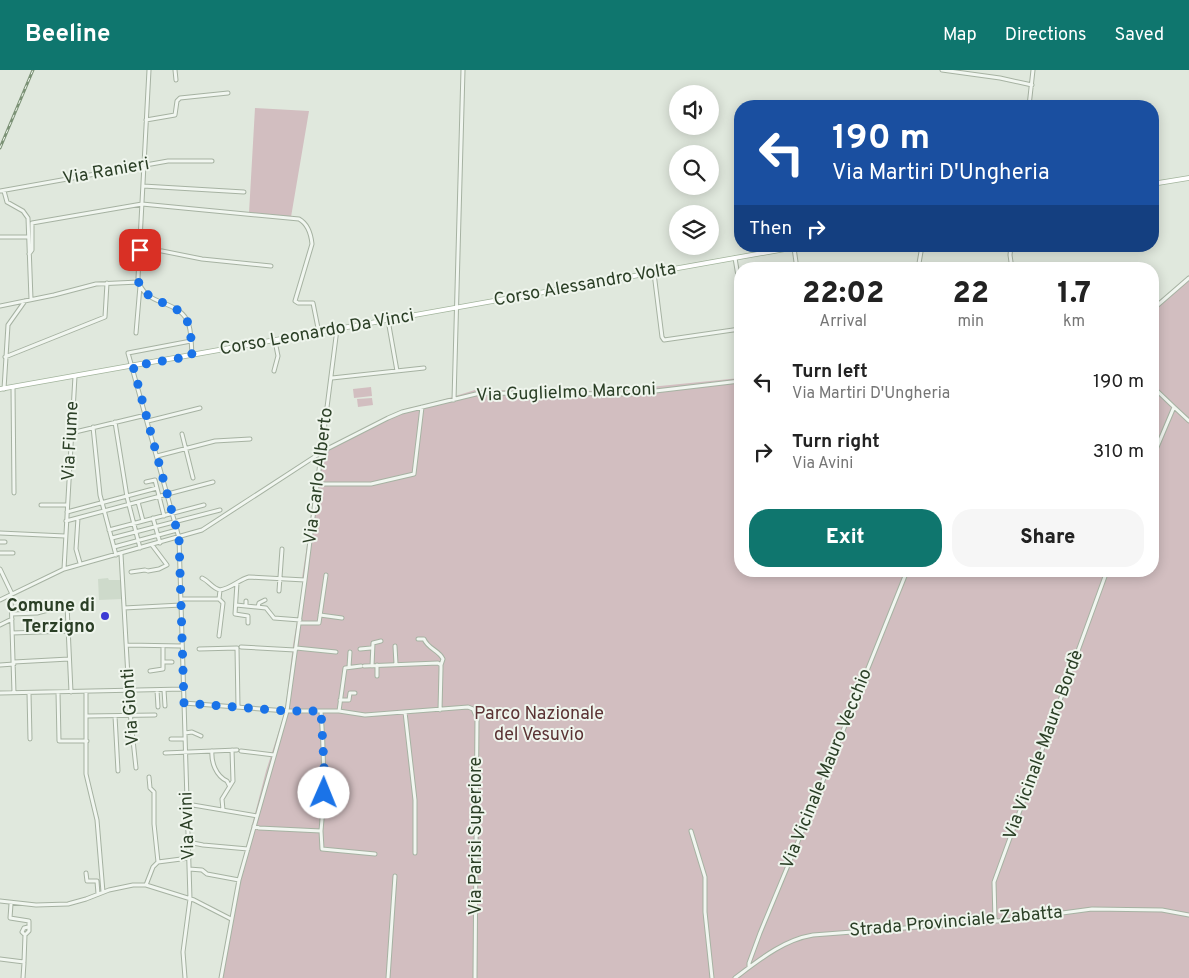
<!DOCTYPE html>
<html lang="en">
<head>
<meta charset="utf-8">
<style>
  :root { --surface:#fff; --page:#f6f6f6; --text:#222; --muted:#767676; --accent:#0f766e }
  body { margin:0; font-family:Overpass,sans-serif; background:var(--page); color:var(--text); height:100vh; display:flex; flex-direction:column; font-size:19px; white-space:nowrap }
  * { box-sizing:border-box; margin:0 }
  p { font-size:16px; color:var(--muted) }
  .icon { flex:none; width:28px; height:28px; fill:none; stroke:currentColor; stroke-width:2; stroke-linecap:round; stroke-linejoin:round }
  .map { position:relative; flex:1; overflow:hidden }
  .side { position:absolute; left:734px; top:192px; width:425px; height:315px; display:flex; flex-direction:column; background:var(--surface); border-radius:20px; box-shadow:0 2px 12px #0003 }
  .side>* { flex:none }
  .top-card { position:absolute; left:734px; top:30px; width:425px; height:152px; border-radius:20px; box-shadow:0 2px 12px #0003; background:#1a4fa0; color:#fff; overflow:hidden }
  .buttons { position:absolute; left:669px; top:15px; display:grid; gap:10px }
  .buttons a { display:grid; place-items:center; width:50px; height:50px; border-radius:50%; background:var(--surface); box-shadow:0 2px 12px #0003; font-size:25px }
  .pin { position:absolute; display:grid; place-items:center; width:42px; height:42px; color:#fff; margin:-21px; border-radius:10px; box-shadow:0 2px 8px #0006 }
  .me { position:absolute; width:55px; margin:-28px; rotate:1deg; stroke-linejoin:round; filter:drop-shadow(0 0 4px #0008) }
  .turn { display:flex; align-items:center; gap:18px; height:105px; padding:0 15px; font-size:22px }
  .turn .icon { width:65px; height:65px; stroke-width:2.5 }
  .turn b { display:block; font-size:35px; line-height:42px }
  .then { display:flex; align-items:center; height:48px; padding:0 15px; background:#0003; gap:10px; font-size:19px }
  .eta { display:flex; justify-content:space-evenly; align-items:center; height:85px; text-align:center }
  .eta b { font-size:30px; font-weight:800; line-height:35px }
  .cta { display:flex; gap:10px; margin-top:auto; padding:10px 15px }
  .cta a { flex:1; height:58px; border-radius:20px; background:var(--accent); color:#fff; font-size:20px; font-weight:800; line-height:58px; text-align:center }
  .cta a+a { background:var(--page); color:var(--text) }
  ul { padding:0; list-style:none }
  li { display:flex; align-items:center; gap:15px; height:70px; padding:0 15px }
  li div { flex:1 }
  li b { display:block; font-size:19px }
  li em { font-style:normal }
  header { display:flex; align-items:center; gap:30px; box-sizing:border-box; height:70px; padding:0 25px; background:var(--accent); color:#fff }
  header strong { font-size:24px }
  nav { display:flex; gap:28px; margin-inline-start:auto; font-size:18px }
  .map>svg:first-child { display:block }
</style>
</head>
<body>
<header>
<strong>Beeline</strong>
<nav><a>Map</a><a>Directions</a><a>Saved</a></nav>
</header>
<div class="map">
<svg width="1189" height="908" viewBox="0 0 1189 908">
  <rect width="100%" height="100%" fill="#e0e8dd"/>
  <path fill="#cedacb" d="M 108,508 L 109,510 L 121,510 L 122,529 L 99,530 L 98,509 Z"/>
  <path fill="#d2bec0" d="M 255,38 L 309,41 L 291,147 L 249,143 Z
    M 1189,207 L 1189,908 L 219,908 L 236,817 L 266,701 L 285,642 L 293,575 L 304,511 L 302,508 L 321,384 L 387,347 L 408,338 L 423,336 L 475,320 L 610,321 L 740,308 L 740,501 L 1152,501 L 1153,238 Z
    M 371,317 L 372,326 L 354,328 L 353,319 Z
    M 372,328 L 373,335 L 358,337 L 357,329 Z"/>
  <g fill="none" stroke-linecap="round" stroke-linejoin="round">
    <g stroke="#a6b2a2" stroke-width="5">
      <path id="minor" d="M 149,0 L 138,208 C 143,237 175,228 187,250 C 192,259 191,274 192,285
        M 175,0 L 176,10
        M 942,0 L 1000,8 L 1032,15
        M 1029,36 L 1033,0
        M 146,50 L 175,45 L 177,31 L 180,28 L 228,23
        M 143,116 L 244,122
        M 0,121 L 168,91 L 212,91
        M 4,121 L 7,132 L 23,141 L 28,148 L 31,229
        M 0,167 L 28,167
        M 1011,176 L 1010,185 L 1012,199
        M 794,178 L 797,199
        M 140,180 L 162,181 L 202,189 L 271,196
        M 29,184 L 32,180 L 32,153 L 142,134 L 299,149 C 308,154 311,164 312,174 L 295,231 L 298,233 L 313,233 L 319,263
        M 735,188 L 740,218
        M 918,199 L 922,176
        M 654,203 L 662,267 L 664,270 L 740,259
        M 0,236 L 54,225 L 96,214 L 139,212
        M 1152,240 L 1189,208
        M 388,250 L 397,301
        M 136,263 L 140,216
        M 5,287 L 105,247 L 107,213
        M 274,301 L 278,286 L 275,271
        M 332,308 L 424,298
        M 1152,316 L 1174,337 L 1152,389
        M 13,317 L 14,423
        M 4,319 L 8,255 L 25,231
        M 454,330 L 463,0
        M 1174,337 L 1189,351
        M 148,351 L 200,338
        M 115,352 L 127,427 L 140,478
        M 93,357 L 100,425 L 116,485
        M 71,363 L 146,345
        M 182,364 L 193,408
        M 157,386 L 215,371 L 250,369
        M 146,412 L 155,410 L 164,446
        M 318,414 L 371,414 L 414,404 L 422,337
        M 138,432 L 143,451
        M 41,435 L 67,435
        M 67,442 L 157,418
        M 78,448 L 76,479 L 80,493
        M 153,448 L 160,473
        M 66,451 L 213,412
        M 109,460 L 204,435
        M 0,463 L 65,466
        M 112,468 L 220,440
        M 0,472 L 5,472
        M 114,477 L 177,460
        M 0,483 L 13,483
        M 121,484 L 130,642 L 136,698
        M 0,499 L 12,524
        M 64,499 L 75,306
        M 131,502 L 145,500 L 148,501 L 159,499 L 167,495 L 152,475
        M 202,508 C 209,511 212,518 220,520
        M 237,513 L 235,544 L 248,546 L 248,553
        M 279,521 L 282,479
        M 11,525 L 14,623
        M 181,529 L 219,529 L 220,520 C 232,518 238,510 249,507 L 305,510
        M 219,529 L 223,533 L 219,566
        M 0,530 L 64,499 L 202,460 L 325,380 L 388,348 L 402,342 L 480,323 L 630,324 L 740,311
        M 246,531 L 246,535
        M 236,535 L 266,538 L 274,548 L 300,550
        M 258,537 L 259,533 L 265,530
        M 124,538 L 181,535
        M 12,544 L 37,543 L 67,535 L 71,622
        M 320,545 L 342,548
        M 299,553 L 319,553 L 326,505
        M 0,555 L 12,549
        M 12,563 L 68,561
        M 418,569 L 424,569 C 428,579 439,580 443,589 L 441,595
        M 127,575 L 182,576
        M 395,576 L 396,594
        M 241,577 L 295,580
        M 296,578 L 336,582
        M 199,579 L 237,578 L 238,637
        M 360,579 L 371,578
        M 14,592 L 69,589
        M 163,592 L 172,592
        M 0,595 L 14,594
        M 377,595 L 377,606
        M 364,596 L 438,593 L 441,595 L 441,599 L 440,640
        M 372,596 L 373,573 L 381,571
        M 349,597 L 350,582
        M 150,601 L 163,599 L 163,576
        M 157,620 L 158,637
        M 164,620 L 165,636
        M 58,622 L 59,671 L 87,671
        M 86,622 L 86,704 L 97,750 L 103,822
        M 0,623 L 184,619
        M 29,623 L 30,669
        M 340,630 L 349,630 L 350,623 L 355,623
        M 184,633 L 287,641 L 339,641 L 365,645 L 468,637 L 473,639 L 477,648 L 475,908
        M 339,641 L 345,598 L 361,596
        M 405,642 L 415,730 L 415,783
        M 87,646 L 155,645
        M 115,646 L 118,701
        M 185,663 L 192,662 L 201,666
        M 171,669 L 185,669
        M 212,681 C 211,692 216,706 227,711 L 229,715
        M 241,681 L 274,685
        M 165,683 L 237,680
        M 187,734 L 257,746
        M 223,740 L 222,729 L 233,711 L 232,680
        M 254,756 L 259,758 L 321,761 C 325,721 324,681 321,641
        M 321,761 L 322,779 L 375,784
        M 691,761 L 705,807 L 705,842 L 712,908
        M 188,772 L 203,775 L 248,779
        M 158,792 L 189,788
        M 189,799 L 202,800 L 207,804 L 239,810
        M 86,803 L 87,811 L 97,811 L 98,824
        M 146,815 L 153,797 L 158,792 L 154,754 L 154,722 L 150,718 L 149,707
        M 0,831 L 36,835 L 68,834 L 86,829 L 109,820 L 133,815 L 146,815 L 194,830 L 231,849
        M 11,834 L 10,848 L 29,851 L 29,861 L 25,865
        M 995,851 L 994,812 L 1107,501
        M 0,889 L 24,892 L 25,865 L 22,862 L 24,858 L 28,857
        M 749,897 L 749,893 L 760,863 L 816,728 L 907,501
        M 23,908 L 24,893
        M 185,908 L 183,882 L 190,829 L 179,468 L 128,283 L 191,271
        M 221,908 L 239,810 L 287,641 L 305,510 L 337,259
        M 388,908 L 395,806
        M 735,908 C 759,890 783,870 813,865 L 1010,850 L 1092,839 L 1162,840 L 1189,845"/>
    </g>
    <g stroke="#a2b49c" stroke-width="5.5">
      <path id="major" d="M 1152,114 L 1189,108
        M 0,319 L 802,176"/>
    </g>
    <use href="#minor" stroke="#f1f6f0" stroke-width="3"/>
    <use href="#major" stroke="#fff" stroke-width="4"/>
    <g stroke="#7c9276" stroke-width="3">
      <path id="rail" d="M 0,78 L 33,0"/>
    </g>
    <use href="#rail" stroke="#eff5ed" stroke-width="1" stroke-dasharray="4" stroke-linecap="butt"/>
  </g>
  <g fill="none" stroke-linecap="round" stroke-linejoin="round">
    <path stroke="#1a73e8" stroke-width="9" stroke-dasharray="0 16.2" d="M 140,180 C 137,219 133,219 170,236 C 176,239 182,242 185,247 C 192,258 191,274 192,286 L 133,296 L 179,468 L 184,633 L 287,641 L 321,641 L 324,695 L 324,723"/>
  </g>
  <circle fill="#3d3bd4" stroke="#eff5ed" stroke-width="2" cx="105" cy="546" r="5"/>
  <g text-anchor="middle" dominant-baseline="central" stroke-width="4" stroke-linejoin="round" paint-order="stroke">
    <g font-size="18" fill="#2b3f26" stroke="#eff5ed">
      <text transform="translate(106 102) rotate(-10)">Via Ranieri</text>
      <text transform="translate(585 215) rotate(-10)">Corso Alessandro Volta</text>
      <text transform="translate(317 263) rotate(-10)">Corso Leonardo Da Vinci</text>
      <text transform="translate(566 323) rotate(-2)">Via Guglielmo Marconi</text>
      <text transform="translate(71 371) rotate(-87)">Via Fiume</text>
      <text transform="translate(319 406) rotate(-83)">Via Carlo Alberto</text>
      <text transform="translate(131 637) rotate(-94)">Via Gionti</text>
      <text transform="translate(1044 675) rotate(-70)">Via Vicinale Mauro Bordè</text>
      <text transform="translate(827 699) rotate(-68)">Via Vicinale Mauro Vecchio</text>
      <text transform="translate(188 756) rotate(-92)">Via Avini</text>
      <text transform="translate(476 766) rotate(-90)">Via Parisi Superiore</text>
      <text transform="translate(956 852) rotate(-5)">Strada Provinciale Zabatta</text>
    </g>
    <g font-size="18" font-weight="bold" fill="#2b3f26" stroke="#eff5ed" text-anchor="end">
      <text x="95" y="536">Comune di<tspan x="95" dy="21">Terzigno</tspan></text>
    </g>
    <g font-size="18" fill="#5b3334" stroke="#eff5ed">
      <text x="539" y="644">Parco Nazionale<tspan x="539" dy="21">del Vesuvio</tspan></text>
    </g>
  </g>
</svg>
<div class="buttons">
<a><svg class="icon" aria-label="sound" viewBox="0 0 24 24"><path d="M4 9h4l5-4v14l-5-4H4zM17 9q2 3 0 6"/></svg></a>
<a><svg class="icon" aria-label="search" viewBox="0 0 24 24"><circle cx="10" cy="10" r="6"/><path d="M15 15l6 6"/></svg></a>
<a><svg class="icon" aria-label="layers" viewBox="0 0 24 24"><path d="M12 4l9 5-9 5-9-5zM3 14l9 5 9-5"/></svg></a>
</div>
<div class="pin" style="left:140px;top:180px;background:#d93025"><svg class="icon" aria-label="arrive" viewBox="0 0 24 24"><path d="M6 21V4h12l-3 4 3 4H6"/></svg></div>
<svg class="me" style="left:324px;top:723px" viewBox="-20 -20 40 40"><circle r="19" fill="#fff"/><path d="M0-13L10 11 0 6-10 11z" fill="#1a73e8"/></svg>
<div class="top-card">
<div class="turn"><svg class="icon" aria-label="left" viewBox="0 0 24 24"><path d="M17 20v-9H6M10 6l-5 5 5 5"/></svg><div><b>190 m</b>Via Martiri D'Ungheria</div></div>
<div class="then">Then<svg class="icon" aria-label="right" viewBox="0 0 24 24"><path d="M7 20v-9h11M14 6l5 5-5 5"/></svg></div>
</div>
<section class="side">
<div class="eta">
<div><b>22:02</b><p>Arrival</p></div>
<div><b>22</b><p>min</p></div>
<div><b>1.7</b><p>km</p></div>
</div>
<ul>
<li><svg class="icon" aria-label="left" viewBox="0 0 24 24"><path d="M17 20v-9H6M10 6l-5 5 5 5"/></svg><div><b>Turn left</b><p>Via Martiri D'Ungheria</p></div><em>190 m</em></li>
<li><svg class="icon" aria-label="right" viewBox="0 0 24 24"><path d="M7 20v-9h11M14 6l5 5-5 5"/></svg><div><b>Turn right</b><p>Via Avini</p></div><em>310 m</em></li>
</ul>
<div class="cta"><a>Exit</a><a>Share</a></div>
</section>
</div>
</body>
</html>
